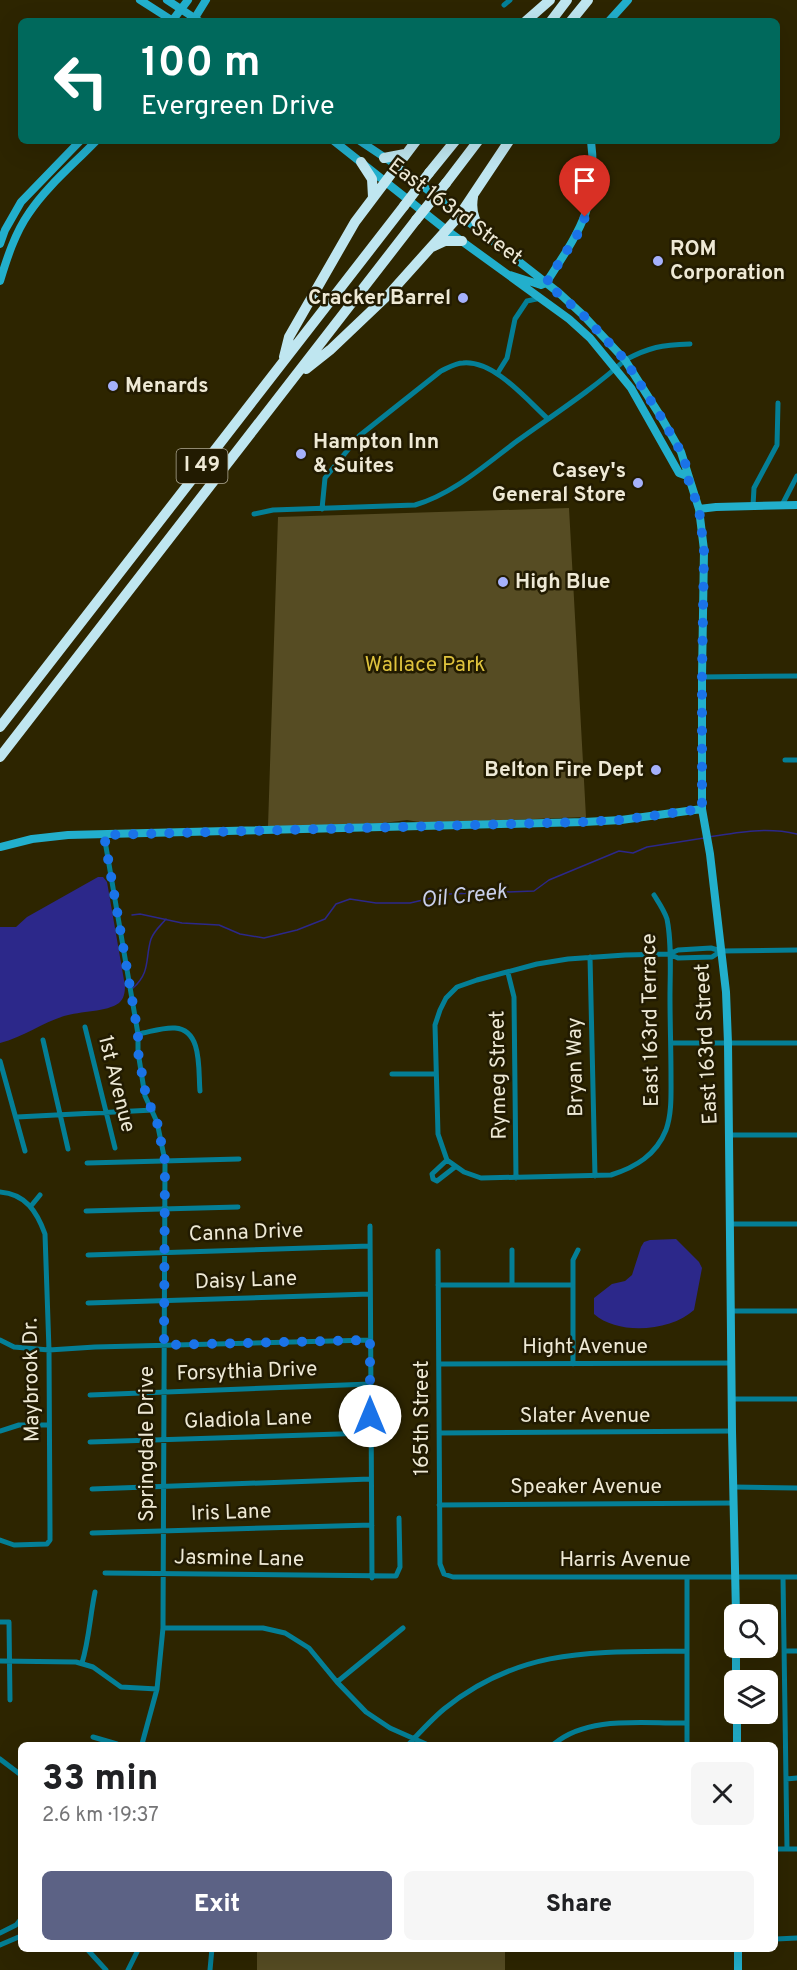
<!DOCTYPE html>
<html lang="en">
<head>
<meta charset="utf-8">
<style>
  :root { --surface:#fff; --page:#f6f6f6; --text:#202124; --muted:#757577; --accent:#5c6285 }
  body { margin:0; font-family:Overpass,sans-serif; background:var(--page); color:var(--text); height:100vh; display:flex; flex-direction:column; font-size:22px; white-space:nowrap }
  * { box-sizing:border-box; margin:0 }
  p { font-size:20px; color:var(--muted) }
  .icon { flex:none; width:33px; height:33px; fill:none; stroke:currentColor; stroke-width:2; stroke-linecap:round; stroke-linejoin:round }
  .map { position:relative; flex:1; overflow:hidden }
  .panel { position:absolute; left:18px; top:1742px; width:760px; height:210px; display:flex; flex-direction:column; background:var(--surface); border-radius:9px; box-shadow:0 6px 24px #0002 }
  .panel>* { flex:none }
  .hud { position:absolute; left:18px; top:18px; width:762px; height:126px; border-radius:9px; box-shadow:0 6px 24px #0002; background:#00695c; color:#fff; overflow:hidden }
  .buttons { position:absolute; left:724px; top:1604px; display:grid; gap:12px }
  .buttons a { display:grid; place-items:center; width:54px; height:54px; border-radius:9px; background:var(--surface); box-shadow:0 6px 24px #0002; font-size:30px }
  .pin { position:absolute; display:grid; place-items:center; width:51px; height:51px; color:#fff; margin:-62px -26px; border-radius:50% 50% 50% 0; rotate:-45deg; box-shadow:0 0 6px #0007 }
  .pin .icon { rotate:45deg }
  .me { position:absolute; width:66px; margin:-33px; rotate:0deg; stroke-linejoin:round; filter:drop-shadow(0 0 4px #0008) }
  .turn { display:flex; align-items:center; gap:21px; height:126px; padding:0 24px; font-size:27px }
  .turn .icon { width:78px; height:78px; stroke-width:2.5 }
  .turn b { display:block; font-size:42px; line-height:51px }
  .round { display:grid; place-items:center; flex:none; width:63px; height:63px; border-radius:9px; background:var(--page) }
  .head { display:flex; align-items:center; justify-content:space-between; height:102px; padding:0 24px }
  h1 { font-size:36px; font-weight:800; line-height:45px }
  .button { display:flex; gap:12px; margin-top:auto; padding:12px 24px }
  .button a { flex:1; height:69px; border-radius:9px; background:var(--accent); color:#fff; font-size:24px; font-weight:800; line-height:69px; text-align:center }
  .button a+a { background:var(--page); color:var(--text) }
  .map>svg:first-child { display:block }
</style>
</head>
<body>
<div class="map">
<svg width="797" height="1970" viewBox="0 0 797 1970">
  <rect width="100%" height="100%" fill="#2d2500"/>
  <path fill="#564c23" d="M 569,508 L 586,817 L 425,823 L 407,820 L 383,823 L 268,827 L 278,517 Z
    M 257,1949 L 505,1949 L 505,1970 L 257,1970 Z"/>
  <path fill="#2c288a" d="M 98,877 L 103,877 L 107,882 L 125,986 C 125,992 124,999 119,1003 C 107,1012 80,1011 64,1016 C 42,1023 23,1037 0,1043 L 0,927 L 16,927 L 27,917 Z
    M 676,1239 L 699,1262 L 702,1268 L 694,1310 C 671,1331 619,1336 594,1314 L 594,1298 L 612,1284 L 625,1281 L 632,1275 L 641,1247 L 644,1242 L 650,1240 Z"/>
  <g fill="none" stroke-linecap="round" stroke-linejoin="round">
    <path stroke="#2c288a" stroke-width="1.5" d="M 709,837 C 739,832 767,827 797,834
      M 132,915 L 140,914 L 182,923 L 219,925 L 240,934 L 264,938 L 297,930 L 325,919 L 336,904 L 350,899 L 376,903 L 410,903 L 449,894 L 534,891 L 549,880 L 619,851 L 633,853 L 647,847 L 704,838
      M 133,988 C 151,972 145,958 151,939 C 154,931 161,925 166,919"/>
    <path stroke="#047f96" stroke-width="5" d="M 504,5 L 510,0
      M 497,374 L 507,358 L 515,319 L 527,301 L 541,298
      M 782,505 L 797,476
      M 753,506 L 754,488 L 777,445 L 778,403
      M 322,509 L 325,478 L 351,446 L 359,436 L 441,371 C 448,368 455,363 463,363 C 494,360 527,400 548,419
      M 254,514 L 273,510 L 415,505 C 453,494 485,465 517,441 C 553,415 592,390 625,360 C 650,347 661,345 690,344
      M 702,677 L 797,676
      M 785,760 L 797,760
      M 104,835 L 138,1034 L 138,1052 L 145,1096 L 157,1122 L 165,1161 L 163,1628 L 157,1689 L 142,1744
      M 654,895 C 659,903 664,910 667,919 C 672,944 670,972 670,997 C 670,1023 671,1050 671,1076 C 671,1094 672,1113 666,1130 C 656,1155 636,1167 611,1175 L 481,1178 L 464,1172 L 447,1160 L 438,1134 L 435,1025 L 440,1010 L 446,998 L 457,987 L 477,980 L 537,964 L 568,959 L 625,955 L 669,954 L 678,950 L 711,948 L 721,951 L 797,950
      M 669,954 L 678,958 L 712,957 L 721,951
      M 590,957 L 595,1176
      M 508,973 L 514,997 L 516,1178
      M 85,1027 L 115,1148
      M 138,1034 C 150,1032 163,1027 175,1028 C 203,1030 198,1071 200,1091
      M 43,1040 L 68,1149
      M 671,1043 L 797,1043
      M 0,1061 L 25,1151
      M 392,1074 L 436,1074
      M 17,1117 L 153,1110
      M 729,1135 L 797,1135
      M 447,1160 L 432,1174 L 433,1179 L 437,1181 L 455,1167
      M 87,1163 L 239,1159
      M 0,1192 C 26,1194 37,1212 45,1234 L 49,1350 L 50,1531 L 50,1540 L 47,1544 L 14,1545 L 0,1540
      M 31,1206 L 40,1195
      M 86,1211 L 238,1207
      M 730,1224 L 797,1224
      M 370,1226 L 372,1578
      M 438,1251 L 440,1564 L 444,1574 L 453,1577 L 797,1577
      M 88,1255 L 370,1246
      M 512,1284 L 512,1250
      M 438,1285 L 573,1285
      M 88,1303 L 370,1294
      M 731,1311 L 797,1311
      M 0,1340 L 14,1347 L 49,1350 L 95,1347 L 370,1340
      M 439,1364 L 732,1363
      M 573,1364 L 573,1260 L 578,1250
      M 90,1395 L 370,1384
      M 731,1399 L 797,1399
      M 0,1431 L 19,1425 L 49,1425
      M 439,1433 L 732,1431
      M 90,1442 L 370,1433
      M 734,1487 L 797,1488
      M 92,1489 L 370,1479
      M 439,1505 L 734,1503
      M 92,1533 L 372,1525
      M 105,1573 L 396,1576 L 400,1567 L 399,1518
      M 687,1577 L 687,1744
      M 783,1577 L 787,1849
      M 0,1622 L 9,1622 L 10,1700
      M 163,1628 L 263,1628 L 285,1633 L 309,1648 L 337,1682 L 366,1712 L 390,1728 L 426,1744
      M 784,1651 L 797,1651
      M 0,1661 L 76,1662 L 93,1667 L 121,1687 L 157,1689
      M 82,1663 C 89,1640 90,1616 95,1592
      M 337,1682 L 403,1628
      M 93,1737 L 117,1744
      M 409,1744 C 420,1732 431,1720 444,1709 C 521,1647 594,1652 687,1651
      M 554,1744 C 588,1715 644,1724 687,1723
      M 0,1759 L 21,1775
      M 786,1779 L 797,1778
      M 776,1849 L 797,1849
      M 21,1874 L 21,1876
      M 0,1933 L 16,1925 L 21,1919
      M 776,1939 L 797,1938
      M 0,1945 L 21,1936
      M 86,1948 L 106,1970
      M 128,1970 L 139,1948
      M 210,1970 L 212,1948"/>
    <path stroke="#22afcc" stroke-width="8" d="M 140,0 L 173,21
      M 167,0 L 199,21
      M 172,21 L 188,0
      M 193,21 L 206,0
      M 609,21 L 628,0
      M 334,141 L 445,229 L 569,319 L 590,338 L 631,388 L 679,473 L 687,476
      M 360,141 L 396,165 L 559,293 L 583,315 L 625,360 L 661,417 L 681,452 L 699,509 L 704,550 L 702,677 L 702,809 L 710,854 L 726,992 L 728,1043 L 732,1431 L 736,1614
      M 0,244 L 5,230 L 21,202 L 80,141
      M 510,275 L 541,285 L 546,283 C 580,230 599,206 591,141
      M 0,281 C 7,258 15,233 29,213 C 47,186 74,164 96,141
      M 699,509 L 716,507 L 797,505
      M 0,847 L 32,839 L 68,835 L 584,822 L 621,820 L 702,809
      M 736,1647 L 736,1680
      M 737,1713 L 737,1744
      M 738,1948 L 738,1970"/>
    <path stroke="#bfe6f0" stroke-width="10" d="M 526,21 L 550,0
      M 551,21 L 567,0
      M 571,21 L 588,0
      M 384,158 L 405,154
      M 361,162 L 372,179 L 373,197
      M 429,173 L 455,141
      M 446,183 L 478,141
      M 473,197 C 470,214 476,224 487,237
      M 432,247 L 445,241 L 462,241
      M 284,357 L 289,337 L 355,222 L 416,141
      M 306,369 L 330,350 L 390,293 L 459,216 L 509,141
      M 0,727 L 404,206
      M 0,757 L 416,220"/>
    <path stroke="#bfe6f0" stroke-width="10" d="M 404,206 L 429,173
      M 416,220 L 446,183"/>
  </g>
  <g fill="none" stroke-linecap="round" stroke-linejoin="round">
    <path stroke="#1a73e8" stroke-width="10" stroke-dasharray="0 18" d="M 370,1416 L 370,1340 L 164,1345 L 165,1161 L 157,1122 L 146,1096 L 138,1052 L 138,1034 L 104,835 L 584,822 L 621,820 L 702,809 L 702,677 L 704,550 L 699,509 L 687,476 L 688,471 L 681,452 L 661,417 L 625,360 L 583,315 L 546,283 L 579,232 L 585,217"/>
  </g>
  <g fill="#a5b1fc" stroke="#221b01" stroke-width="2">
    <circle cx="658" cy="261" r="6"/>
    <circle cx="463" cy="298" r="6"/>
    <circle cx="113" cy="386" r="6"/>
    <circle cx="301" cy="454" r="6"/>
    <circle cx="638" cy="483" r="6"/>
    <circle cx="503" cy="582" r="6"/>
    <circle cx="656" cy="770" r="6"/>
  </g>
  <g text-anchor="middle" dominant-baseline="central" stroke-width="5" stroke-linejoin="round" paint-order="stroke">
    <rect fill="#221b01" stroke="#b1ab95" stroke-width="1.5" x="176.5" y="449" width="51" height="34" rx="4.5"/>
    <g font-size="20" font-weight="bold" fill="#eee9d5">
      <text x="202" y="466">I 49</text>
    </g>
    <g font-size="21" fill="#eee9d5" stroke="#221b01">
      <text transform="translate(455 212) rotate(37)">East 163rd Street</text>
      <text transform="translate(651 1020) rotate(-91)">East 163rd Terrace</text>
      <text transform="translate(707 1044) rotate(-93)">East 163rd Street</text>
      <text transform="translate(576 1067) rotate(-91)">Bryan Way</text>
      <text transform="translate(499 1075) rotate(-91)">Rymeg Street</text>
      <text transform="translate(116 1084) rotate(76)">1st Avenue</text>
      <text transform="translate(246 1233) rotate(-2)">Canna Drive</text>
      <text transform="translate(246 1281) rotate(-2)">Daisy Lane</text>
      <text x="585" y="1347">Hight Avenue</text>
      <text transform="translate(247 1372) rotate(-2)">Forsythia Drive</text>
      <text transform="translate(32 1380) rotate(-91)">Maybrook Dr.</text>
      <text x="585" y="1416">Slater Avenue</text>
      <text transform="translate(422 1418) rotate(-90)">165th Street</text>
      <text transform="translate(248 1420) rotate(-2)">Gladiola Lane</text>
      <text transform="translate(147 1444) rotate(-90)">Springdale Drive</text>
      <text x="586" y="1487">Speaker Avenue</text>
      <text transform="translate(231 1513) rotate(-2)">Iris Lane</text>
      <text transform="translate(239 1559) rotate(1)">Jasmine Lane</text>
      <text x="625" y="1560">Harris Avenue</text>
    </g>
    <g font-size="21" font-weight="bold" fill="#eee9d5" stroke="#221b01" text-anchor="start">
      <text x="670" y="249">ROM<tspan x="670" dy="24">Corporation</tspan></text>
      <text x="451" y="298" text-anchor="end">Cracker Barrel</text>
      <text x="125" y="386">Menards</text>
      <text x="313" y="442">Hampton Inn<tspan x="313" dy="24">&amp; Suites</tspan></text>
      <text x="626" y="471" text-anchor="end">Casey's<tspan x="626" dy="24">General Store</tspan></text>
      <text x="515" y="582">High Blue</text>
      <text x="644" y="770" text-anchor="end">Belton Fire Dept</text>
    </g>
    <g font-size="21" fill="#dfc33d" stroke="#221b01">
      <text x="425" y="665">Wallace Park</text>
    </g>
    <g font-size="22" font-style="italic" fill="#c9cfe9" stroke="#221b01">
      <text transform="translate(464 897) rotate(-6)">Oil Creek</text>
    </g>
  </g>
</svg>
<div class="buttons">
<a><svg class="icon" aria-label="search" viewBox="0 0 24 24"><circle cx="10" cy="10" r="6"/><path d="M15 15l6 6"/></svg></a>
<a><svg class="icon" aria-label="layers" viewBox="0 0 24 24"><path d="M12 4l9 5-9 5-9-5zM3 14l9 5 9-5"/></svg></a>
</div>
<div class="pin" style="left:585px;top:217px;background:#d93025"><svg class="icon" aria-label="arrive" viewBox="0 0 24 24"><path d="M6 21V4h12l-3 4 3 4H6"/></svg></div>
<svg class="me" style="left:370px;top:1416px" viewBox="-20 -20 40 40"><circle r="19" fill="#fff"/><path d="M0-13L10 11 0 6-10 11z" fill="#1a73e8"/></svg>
<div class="hud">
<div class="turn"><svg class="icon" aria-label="left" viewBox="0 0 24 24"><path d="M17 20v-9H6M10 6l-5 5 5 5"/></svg><div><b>100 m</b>Evergreen Drive</div></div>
</div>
<section class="panel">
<div class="head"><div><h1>33 min</h1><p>2.6 km · 19:37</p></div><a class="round"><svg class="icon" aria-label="close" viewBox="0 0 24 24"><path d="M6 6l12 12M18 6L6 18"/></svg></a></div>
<div class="button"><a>Exit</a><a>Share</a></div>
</section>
</div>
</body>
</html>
